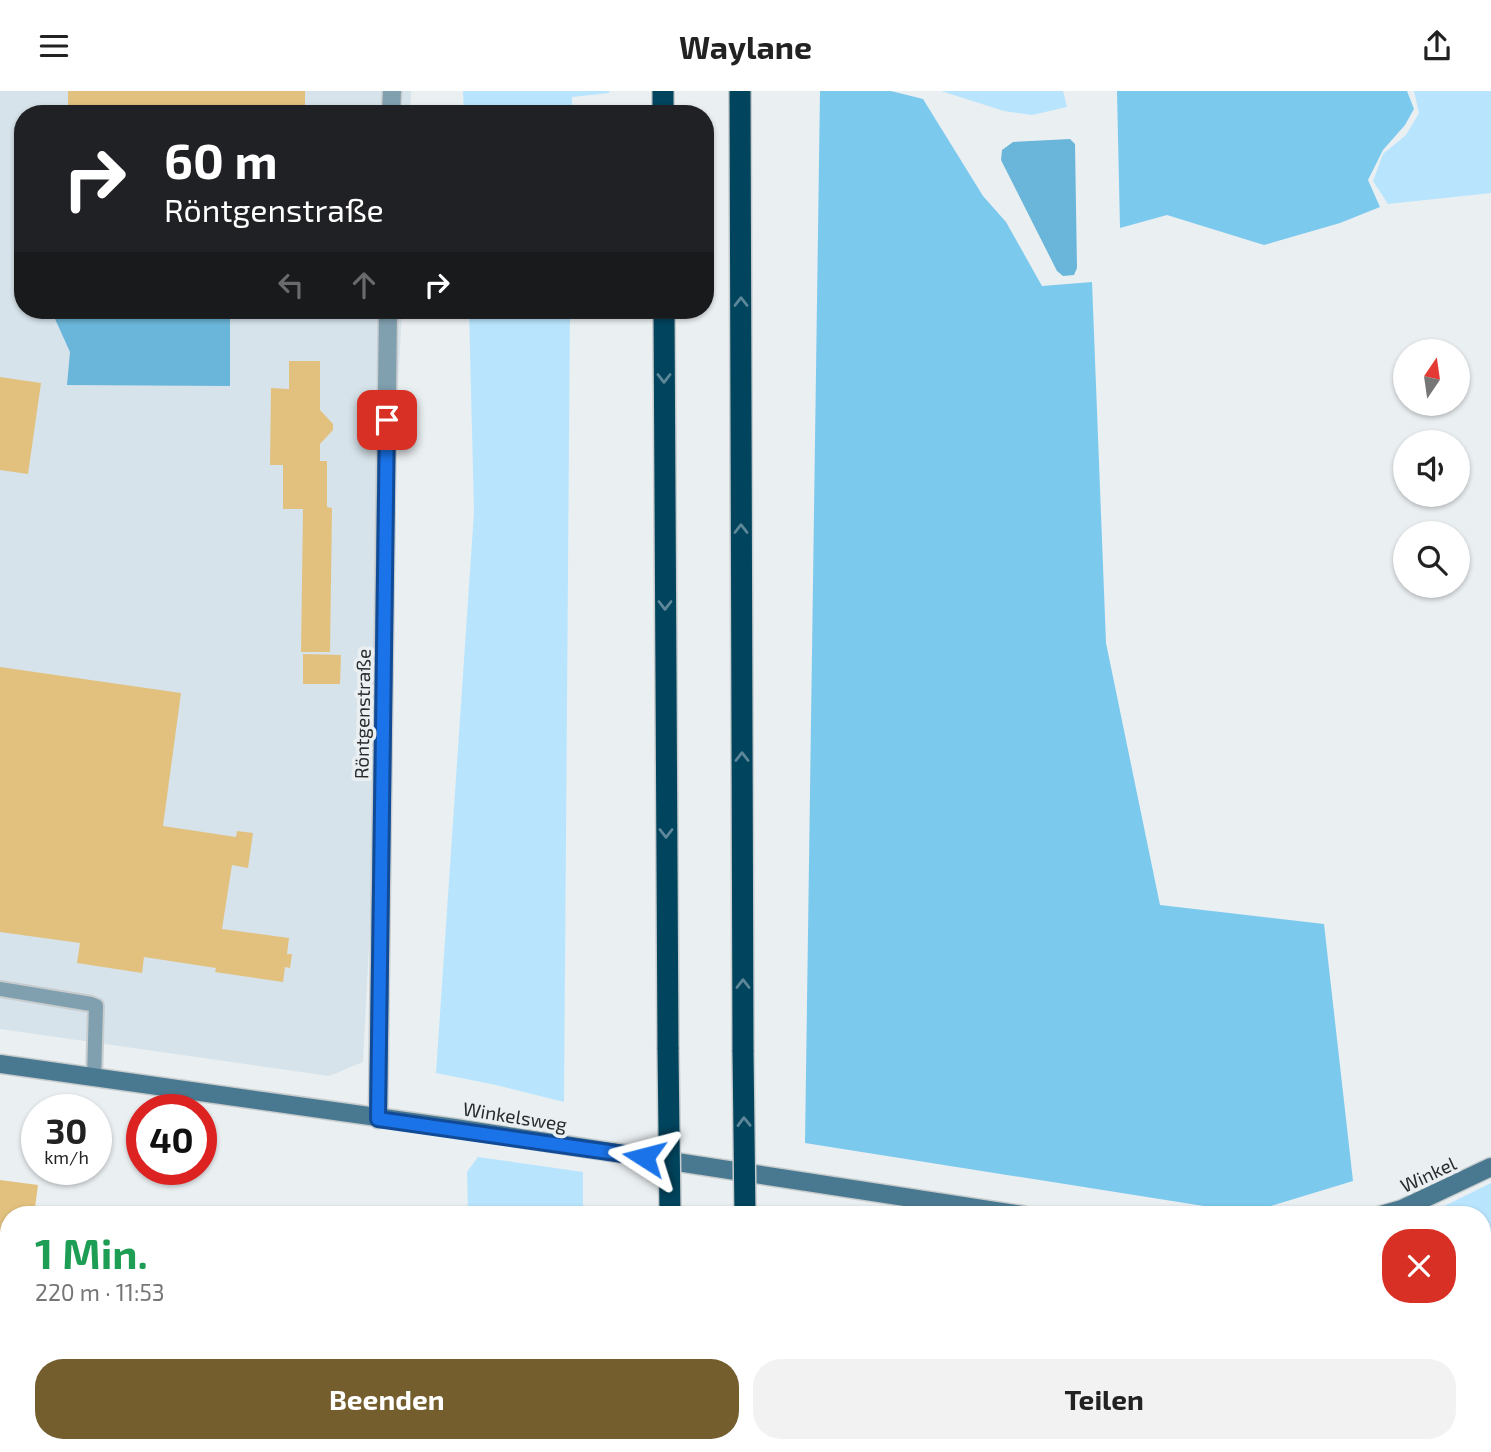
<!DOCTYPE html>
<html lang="de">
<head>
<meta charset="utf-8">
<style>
  :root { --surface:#fff; --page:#f2f2f2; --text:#222; --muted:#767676; --accent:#755e2e }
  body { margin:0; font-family:"Exo 2",sans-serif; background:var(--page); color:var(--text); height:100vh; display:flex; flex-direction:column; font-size:26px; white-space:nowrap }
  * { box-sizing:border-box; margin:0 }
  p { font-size:23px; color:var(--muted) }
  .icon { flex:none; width:38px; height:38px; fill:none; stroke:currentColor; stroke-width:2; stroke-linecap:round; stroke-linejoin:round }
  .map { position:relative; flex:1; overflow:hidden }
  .panel { position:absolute; left:0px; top:1115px; width:1491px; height:247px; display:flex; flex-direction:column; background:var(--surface); border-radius:28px 28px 0 0; box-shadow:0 2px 5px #0004 }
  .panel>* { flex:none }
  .guide { position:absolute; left:14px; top:14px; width:700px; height:214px; border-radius:28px; box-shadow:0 2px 5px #0004; background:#202124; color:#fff; overflow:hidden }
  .needle { width:46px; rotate:13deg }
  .tools { position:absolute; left:1393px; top:248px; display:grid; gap:14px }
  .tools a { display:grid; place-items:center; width:77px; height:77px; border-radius:50%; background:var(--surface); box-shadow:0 2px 5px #0004; font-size:35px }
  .speed { position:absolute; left:21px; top:1003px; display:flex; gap:14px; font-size:35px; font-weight:700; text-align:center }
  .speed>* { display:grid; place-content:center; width:91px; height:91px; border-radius:50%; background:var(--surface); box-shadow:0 2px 5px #0004; line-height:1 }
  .speed small { font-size:18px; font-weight:400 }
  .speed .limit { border:10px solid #d22; background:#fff; color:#111 }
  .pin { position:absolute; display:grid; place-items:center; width:60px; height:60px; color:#fff; margin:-30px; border-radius:14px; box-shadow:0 4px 10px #0006 }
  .me { position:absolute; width:77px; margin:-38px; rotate:279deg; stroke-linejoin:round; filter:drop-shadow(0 0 5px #0008) }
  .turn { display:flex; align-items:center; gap:24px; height:147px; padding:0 35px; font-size:32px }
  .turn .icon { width:91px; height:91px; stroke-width:2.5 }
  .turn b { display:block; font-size:49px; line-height:60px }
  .lanes { display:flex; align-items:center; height:66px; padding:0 35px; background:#0003; justify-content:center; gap:35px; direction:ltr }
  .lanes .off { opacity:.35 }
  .round { display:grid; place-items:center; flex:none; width:74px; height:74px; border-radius:28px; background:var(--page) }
  .headline { display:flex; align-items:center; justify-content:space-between; height:119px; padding:0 35px }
  h1 { font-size:42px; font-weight:700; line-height:52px; color:#1e9e55 }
  .cta { display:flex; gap:14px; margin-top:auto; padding:14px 35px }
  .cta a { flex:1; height:80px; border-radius:28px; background:var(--accent); color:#fff; font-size:28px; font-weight:700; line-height:80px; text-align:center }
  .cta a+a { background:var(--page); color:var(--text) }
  header { display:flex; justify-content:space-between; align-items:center; height:91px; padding:0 35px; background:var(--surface); font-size:32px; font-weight:700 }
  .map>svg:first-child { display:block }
</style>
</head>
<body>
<header><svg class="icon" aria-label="menu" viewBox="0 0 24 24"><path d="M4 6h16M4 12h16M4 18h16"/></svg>Waylane<svg class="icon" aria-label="share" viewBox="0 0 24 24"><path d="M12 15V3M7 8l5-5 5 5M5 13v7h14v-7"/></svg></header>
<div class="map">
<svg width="1491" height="1361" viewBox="0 0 1491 1361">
  <rect width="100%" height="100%" fill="#eaeff2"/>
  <path fill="#d6e3ea" d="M 0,0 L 411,0 L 410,23 L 23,23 L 23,219 L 402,219 L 363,971 L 329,985 L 0,938 Z"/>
  <path fill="#b8e5fd" d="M 463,0 L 609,0 L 609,2 L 572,6 L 572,23 L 464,23 Z
    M 941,0 L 1063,0 L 1067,16 L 1032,24 L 1004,20 Z
    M 1414,0 L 1491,0 L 1491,102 L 1388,113 L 1373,90 L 1383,63 L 1406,44 L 1419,22 Z
    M 469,219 L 570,219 L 564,1011 L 496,994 L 436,982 L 474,421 Z
    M 478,1066 L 583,1081 L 583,1123 L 468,1123 L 467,1081 Z
    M 1491,1092 L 1491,1265 L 1482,1260 L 1482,1124 L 1426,1124 Z
    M 473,1353 L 585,1353 L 473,1361 Z"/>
  <path fill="#7cc9ee" d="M 820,0 L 891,0 L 923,8 L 983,105 L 1006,131 L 1042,195 L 1092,191 L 1106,552 L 1160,814 L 1324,833 L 1353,1090 L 1248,1122 L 805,1052 Z
    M 1117,0 L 1407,0 L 1414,18 L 1405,34 L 1383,59 L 1368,89 L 1380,116 L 1340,132 L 1264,154 L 1167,124 L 1120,137 Z
    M 1482,1259 L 1491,1264 L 1491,1361 L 799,1361 L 799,1353 L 1482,1353 Z"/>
  <path fill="#6ab6da" d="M 1070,48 L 1075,53 L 1077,177 L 1074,184 L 1063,185 L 1057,180 L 1001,69 L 1002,59 L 1013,51 Z
    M 51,219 L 230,219 L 230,295 L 67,294 L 70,261 Z"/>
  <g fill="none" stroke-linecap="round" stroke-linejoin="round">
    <path stroke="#6ab6da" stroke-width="9" d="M 548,1361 L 572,1359"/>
  </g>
  <path fill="#e2c17f" d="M 68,0 L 305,0 L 305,23 L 68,23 Z
    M 289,270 L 320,270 L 320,319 L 333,333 L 333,339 L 320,353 L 320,370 L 327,370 L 327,416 L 332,417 L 330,561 L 301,561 L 303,418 L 283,418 L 283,374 L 270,374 L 271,297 L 289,298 Z
    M 0,286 L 41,292 L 28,383 L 0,379 Z
    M 303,563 L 341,564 L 340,593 L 303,593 Z
    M 0,576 L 181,602 L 163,735 L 236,746 L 237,740 L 253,742 L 248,777 L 232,774 L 222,838 L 289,847 L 287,863 L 292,863 L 290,877 L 285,876 L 283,891 L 215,881 L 216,877 L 144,866 L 142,882 L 77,872 L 80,852 L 0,841 Z
    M 0,1089 L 38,1094 L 34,1124 L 9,1124 L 9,1172 L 4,1171 L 0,1174 Z
    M 0,1231 L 9,1232 L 9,1266 L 0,1265 Z"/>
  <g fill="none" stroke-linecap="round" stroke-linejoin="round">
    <g stroke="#c7ccce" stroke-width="18">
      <path id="lane" d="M 0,898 L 91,913 L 96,915 L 94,987
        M 1333,1353 L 1338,1361"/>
    </g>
    <g stroke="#c7ccce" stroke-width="21">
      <path id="street" d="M 391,23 L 392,0
        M 378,1028 L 388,219"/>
    </g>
    <g stroke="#c7ccce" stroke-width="21">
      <path id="secondary" d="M 0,973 L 455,1037 L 1022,1124
        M 1381,1124 L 1402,1118 L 1491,1076"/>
    </g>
    <g stroke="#c7ccce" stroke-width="24">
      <path id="highway" d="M 663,0 L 663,23
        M 740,0 L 743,961
        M 664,219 L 668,958
        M 672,1353 L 672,1361
        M 748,1353 L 748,1361"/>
    </g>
    <use href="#lane" stroke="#809faf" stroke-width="14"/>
    <use href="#street" stroke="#809faf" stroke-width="18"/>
    <use href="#secondary" stroke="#497990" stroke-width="18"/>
    <use href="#highway" stroke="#00445d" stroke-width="21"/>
    <g stroke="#c7ccce" stroke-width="24" stroke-linecap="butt">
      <path id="highway-bridge" d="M 668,958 L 670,1124
        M 743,961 L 745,1124"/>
    </g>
    <use href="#highway-bridge" stroke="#00445d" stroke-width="21"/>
  </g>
  <defs><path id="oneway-chevron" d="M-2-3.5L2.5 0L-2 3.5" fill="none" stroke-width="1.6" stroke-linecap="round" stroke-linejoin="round" transform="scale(1.75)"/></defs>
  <g stroke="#5e8899">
    <use href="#oneway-chevron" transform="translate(741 211) rotate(-90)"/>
    <use href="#oneway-chevron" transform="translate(664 287) rotate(90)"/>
    <use href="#oneway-chevron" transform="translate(741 438) rotate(-90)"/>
    <use href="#oneway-chevron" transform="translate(665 514) rotate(90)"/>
    <use href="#oneway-chevron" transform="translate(742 666) rotate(-90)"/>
    <use href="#oneway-chevron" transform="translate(666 742) rotate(90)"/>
    <use href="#oneway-chevron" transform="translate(743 893) rotate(-90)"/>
    <use href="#oneway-chevron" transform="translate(744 1031) rotate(-91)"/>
  </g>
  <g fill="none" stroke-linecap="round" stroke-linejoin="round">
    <g stroke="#114b97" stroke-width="18">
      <path id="route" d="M 387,329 L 378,1028 L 644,1066"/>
    </g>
    <use href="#route" stroke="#1a73e8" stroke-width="12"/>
  </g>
  <g text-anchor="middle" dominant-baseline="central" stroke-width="7" stroke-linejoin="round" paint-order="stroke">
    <g font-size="19" fill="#282a2b" stroke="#eaeff2">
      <text transform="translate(362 623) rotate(-89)">Röntgenstraße</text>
      <text transform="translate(515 1025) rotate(9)">Winkelsweg</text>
      <text transform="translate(1428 1083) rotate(-25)">Winkel</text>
    </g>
  </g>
</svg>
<div class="tools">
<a><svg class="needle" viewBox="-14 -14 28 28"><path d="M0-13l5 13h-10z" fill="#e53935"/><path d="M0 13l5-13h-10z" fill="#767676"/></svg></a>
<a><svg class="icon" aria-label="sound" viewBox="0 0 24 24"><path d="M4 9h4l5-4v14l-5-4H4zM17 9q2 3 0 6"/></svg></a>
<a><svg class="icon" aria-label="search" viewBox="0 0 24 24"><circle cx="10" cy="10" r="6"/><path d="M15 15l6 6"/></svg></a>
</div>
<div class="speed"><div>30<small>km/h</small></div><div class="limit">40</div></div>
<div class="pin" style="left:387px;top:329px;background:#d93025"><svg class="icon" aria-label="arrive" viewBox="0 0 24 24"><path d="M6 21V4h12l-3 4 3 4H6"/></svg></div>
<svg class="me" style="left:644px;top:1066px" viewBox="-20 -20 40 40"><path d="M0-17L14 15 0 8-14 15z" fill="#1a73e8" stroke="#fff" stroke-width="4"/></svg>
<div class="guide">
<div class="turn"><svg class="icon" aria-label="right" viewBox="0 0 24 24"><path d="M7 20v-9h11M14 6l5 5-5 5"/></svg><div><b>60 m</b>Röntgenstraße</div></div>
<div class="lanes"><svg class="icon off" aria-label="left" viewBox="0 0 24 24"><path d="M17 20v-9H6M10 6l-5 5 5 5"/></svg><svg class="icon off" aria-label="ahead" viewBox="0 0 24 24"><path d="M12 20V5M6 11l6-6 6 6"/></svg><svg class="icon" aria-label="right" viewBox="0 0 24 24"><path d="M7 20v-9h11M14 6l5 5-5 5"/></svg></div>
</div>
<section class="panel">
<div class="headline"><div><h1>1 Min.</h1><p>220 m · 11:53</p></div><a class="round" style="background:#d93025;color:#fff"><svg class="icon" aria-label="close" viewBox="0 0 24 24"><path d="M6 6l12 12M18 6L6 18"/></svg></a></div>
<div class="cta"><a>Beenden</a><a>Teilen</a></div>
</section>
</div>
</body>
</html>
